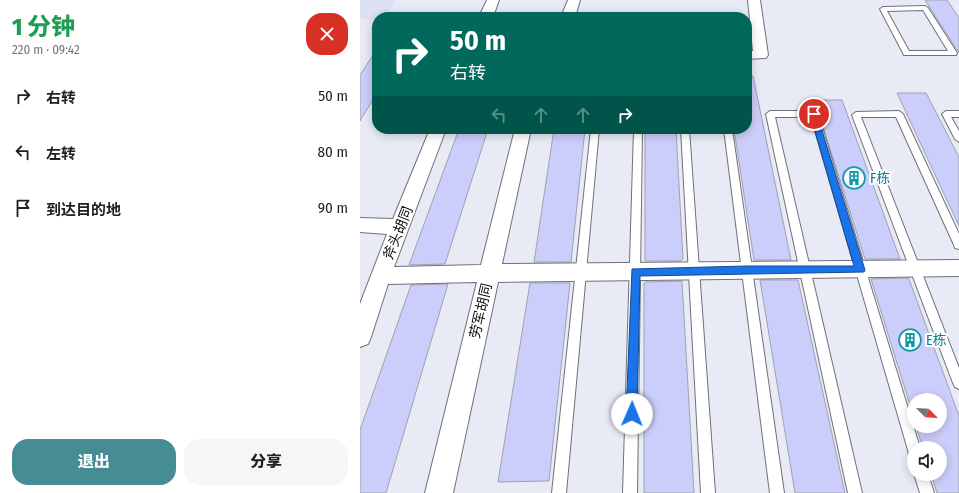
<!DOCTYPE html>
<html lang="zh">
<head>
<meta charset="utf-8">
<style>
  :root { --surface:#fff; --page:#f6f6f6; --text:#202124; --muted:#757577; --accent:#458c94 }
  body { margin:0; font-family:"Fira Sans Condensed","Noto Sans SC",sans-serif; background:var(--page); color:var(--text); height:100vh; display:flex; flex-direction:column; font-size:15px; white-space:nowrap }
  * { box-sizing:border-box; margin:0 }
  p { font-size:13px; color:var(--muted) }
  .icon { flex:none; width:22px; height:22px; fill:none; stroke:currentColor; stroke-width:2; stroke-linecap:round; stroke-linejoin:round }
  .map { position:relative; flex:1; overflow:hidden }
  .side { display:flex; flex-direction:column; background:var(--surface); width:360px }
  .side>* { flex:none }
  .hud { position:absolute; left:12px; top:12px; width:380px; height:122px; border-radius:16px; box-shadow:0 2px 10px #0003; background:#00695c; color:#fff; overflow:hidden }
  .needle { width:26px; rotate:114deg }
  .fabs { position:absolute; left:547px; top:393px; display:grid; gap:8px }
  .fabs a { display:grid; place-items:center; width:40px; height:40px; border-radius:50%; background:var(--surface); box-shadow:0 2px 10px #0003; font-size:20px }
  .pin { position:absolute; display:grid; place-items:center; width:34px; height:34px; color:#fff; margin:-17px; border:2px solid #fff; border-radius:50%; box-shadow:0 1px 4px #0007 }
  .me { position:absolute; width:44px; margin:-22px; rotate:1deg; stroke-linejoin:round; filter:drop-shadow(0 0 3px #0008) }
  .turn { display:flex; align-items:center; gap:14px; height:84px; padding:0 12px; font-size:18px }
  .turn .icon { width:52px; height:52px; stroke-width:2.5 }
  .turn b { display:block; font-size:28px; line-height:34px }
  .lanes { display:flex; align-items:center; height:38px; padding:0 12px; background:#0003; justify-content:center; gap:20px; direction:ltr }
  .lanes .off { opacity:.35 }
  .round { display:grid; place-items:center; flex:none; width:42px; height:42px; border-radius:16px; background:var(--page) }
  .headline { display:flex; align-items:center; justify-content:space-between; height:68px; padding:0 12px }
  h1 { font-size:24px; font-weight:800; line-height:30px; color:#1e9e55 }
  .action { display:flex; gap:8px; margin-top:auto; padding:8px 12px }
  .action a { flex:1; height:46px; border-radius:16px; background:var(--accent); color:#fff; font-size:16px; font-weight:800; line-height:46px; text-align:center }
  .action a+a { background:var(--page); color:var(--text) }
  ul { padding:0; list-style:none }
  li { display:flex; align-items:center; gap:12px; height:56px; padding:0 12px }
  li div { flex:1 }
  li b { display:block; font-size:15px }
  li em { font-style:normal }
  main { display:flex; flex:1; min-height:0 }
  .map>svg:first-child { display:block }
</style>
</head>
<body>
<main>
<section class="side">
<div class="headline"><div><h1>1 分钟</h1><p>220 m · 09:42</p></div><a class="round" style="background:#d93025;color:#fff"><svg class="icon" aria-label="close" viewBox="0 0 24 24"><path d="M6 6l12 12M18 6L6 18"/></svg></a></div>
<ul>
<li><svg class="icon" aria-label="right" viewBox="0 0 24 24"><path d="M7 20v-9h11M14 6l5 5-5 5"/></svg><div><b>右转</b></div><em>50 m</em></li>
<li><svg class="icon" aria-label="left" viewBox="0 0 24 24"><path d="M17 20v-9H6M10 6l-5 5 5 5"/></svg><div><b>左转</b></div><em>80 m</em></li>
<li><svg class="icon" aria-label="arrive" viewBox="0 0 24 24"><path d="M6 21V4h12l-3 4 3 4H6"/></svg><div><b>到达目的地</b></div><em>90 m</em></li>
</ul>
<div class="action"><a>退出</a><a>分享</a></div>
</section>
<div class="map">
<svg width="599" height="493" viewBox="0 0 599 493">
  <rect width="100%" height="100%" fill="#e8eaf5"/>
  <path fill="#dee0f3" d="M 0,0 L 36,0 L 24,17 L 17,17 L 17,20 L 0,19 Z"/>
  <path fill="#cbcefa" stroke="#a0a1ac" d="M 565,0 L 587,0 L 599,18 L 599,53 Z
    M 17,49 L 17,93 L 0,121 L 0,75 Z
    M 387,76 L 393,76 L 431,260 L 394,260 L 374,129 L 387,129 Z
    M 537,93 L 566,93 L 599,157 L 599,226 Z
    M 453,100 L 482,100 L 540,259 L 505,259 L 459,114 L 456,111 Z
    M 99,129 L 128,129 L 85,264 L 49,265 Z
    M 194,129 L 225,129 L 211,262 L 174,262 Z
    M 285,129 L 316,129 L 323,259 L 321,261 L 285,261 Z
    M 547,278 L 549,279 L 599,416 L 599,493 L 577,493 L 571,474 L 580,474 L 580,448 L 563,448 L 556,426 L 580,426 L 580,400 L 554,400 L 554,418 L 511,279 Z
    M 400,280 L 438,280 L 485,493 L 435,493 Z
    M 322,281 L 334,493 L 284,493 L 284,284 L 285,282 Z
    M 170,283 L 210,283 L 189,481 L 138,482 Z
    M 88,284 L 26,493 L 0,493 L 0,430 L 51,285 Z"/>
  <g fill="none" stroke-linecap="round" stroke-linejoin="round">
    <g stroke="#6f707a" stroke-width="2">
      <path id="service" d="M 565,6 L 568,8 L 597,53 L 596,55 L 544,55 L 520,9 L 523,7 ZM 563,10 L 588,51 L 549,51 L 527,11 Z
        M 410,111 L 454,111 L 458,114 L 560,448 L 554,448 L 554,456 L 549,455 L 548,450 L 451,117 L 415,117 L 502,493 L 488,493 L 406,114 Z
        M 539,111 L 543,114 L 599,234 L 599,249 L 595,248 L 594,245 L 536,117 L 501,117 L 599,368 L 599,389 L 595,387 L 593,383 L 492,115 L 496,112 Z
        M 599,111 L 599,117 L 591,117 L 599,131 L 599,142 L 595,139 L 582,114 L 586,111 Z
        M 231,129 L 239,129 L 206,493 L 192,493 Z
        M 274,129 L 282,129 L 277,493 L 263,493 Z
        M 321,129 L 329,129 L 355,493 L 341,493 Z
        M 364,129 L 372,129 L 424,493 L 410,493 Z
        M 554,474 L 568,474 L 574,493 L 560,493 Z"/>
    </g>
    <g stroke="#6f707a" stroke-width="2">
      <path id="minor" d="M 127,0 L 139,0 L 133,17 L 119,17 Z
        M 208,0 L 220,0 L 215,17 L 201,17 Z
        M 388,0 L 400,0 L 408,55 L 406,58 L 387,59 L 387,51 L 393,51 Z
        M 70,129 L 86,129 L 34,267 L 121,265 L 155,129 L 171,129 L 142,264 L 599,260 L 599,276 L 138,282 L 93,493 L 65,493 L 117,282 L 28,284 L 11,337 L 8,344 L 0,347 L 0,304 L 27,234 L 0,232 L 0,218 L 33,219 Z"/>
    </g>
    <use href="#service" fill="#fff" fill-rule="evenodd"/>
    <use href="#minor" fill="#fff" fill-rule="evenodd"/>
  </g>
  <path fill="#1a73e8" stroke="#114b97" d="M 454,111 L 457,114 L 505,270 L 504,272 L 280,276 L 277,414 L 276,418 L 272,420 L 268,418 L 266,414 L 272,269 L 387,266 L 494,266 L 450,114 Z"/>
  <defs>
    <g id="building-ring" transform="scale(1.15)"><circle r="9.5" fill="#fff" stroke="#0f9aa8" stroke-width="1.5"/><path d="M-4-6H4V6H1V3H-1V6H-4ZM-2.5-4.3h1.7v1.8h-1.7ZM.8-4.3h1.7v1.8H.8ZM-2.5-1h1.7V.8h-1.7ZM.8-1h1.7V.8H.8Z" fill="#0f9aa8"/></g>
  </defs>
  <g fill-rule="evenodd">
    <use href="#building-ring" x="494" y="178"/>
    <use href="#building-ring" x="550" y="340"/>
  </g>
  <g text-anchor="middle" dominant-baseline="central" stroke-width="4" stroke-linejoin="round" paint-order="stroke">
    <g font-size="14" fill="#0d838f" stroke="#fff" text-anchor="start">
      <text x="510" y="178">F栋</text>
      <text x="566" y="340">E栋</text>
    </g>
    <g font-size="14" fill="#0d0d11" stroke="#fff">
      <text transform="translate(38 233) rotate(-68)">斧头胡同</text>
      <text transform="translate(121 311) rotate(-77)">劳军胡同</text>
    </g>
  </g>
</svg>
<div class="fabs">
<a><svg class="needle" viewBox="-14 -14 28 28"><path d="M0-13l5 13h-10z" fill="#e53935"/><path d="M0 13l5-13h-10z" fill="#757577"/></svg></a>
<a><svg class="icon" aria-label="sound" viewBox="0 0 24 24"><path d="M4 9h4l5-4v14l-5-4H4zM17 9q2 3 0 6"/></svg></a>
</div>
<div class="pin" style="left:454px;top:114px;background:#d93025"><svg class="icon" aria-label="arrive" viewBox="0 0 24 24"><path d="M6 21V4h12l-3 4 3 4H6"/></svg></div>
<svg class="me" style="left:272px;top:414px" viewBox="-20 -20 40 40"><circle r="19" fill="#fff"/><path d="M0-13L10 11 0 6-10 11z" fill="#1a73e8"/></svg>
<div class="hud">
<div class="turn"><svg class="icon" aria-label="right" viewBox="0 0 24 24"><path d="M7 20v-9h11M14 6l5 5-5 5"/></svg><div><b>50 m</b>右转</div></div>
<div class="lanes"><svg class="icon off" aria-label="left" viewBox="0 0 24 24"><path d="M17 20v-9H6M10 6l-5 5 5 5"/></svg><svg class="icon off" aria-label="ahead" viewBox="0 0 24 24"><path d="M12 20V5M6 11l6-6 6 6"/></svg><svg class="icon off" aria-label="ahead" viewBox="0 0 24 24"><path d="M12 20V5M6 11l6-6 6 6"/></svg><svg class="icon" aria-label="right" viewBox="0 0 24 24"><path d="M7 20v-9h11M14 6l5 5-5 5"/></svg></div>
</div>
</div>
</main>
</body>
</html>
